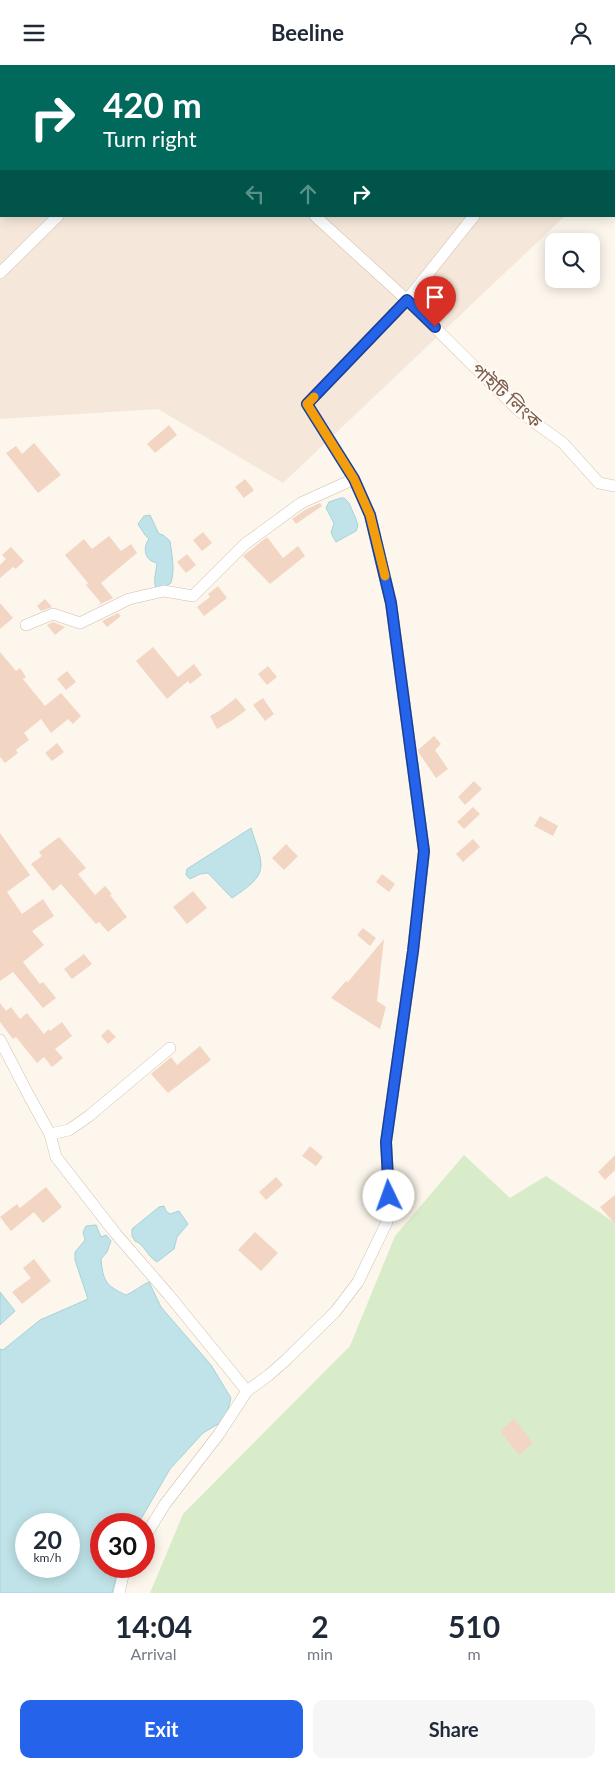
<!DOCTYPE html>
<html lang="en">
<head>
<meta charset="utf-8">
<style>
  :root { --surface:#fff; --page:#f6f6f7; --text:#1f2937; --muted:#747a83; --accent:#2563eb }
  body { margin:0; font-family:Lato,"Noto Sans Bengali",sans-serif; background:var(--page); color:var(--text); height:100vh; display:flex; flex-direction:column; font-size:19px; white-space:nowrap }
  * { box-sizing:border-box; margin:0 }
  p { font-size:16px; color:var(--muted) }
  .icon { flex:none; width:28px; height:28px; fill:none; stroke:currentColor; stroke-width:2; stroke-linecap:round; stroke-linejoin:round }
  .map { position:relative; height:1528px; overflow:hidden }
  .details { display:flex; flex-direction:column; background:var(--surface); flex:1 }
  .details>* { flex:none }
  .hud { position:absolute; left:0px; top:0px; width:615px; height:152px; box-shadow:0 2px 12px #0003; background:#00695c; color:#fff; overflow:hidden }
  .fabs { position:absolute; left:545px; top:168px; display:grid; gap:10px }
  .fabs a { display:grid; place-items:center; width:55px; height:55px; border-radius:10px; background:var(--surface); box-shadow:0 2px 12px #0003; font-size:25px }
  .speed { position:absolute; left:15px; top:1448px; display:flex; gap:10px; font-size:25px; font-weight:700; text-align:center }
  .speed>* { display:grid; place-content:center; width:65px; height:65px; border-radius:50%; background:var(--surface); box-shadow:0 2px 12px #0003; line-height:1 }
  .speed small { font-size:12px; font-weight:400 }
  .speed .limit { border:8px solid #d22; background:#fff; color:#111 }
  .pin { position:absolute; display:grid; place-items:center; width:42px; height:42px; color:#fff; margin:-51px -21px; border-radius:50% 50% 50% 0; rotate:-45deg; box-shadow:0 0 5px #0007 }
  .pin .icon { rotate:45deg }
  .me { position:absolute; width:55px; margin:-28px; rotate:357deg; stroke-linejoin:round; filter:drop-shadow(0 0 4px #0008) }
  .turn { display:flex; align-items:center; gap:18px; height:105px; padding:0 20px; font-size:22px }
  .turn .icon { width:65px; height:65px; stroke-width:2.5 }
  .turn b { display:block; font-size:35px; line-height:42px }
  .lanes { display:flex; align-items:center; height:48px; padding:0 20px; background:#0003; justify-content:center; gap:25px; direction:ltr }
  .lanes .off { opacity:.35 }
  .eta { display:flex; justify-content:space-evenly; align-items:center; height:85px; text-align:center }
  .eta b { font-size:30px; font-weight:700; line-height:35px }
  .primary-button { display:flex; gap:10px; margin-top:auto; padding:10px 20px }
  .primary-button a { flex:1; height:58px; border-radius:10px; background:var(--accent); color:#fff; font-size:20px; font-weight:700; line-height:58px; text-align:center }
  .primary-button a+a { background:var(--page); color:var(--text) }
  header { display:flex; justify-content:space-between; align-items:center; height:65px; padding:0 20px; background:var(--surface); font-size:22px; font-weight:700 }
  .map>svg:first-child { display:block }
</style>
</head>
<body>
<header><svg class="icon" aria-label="menu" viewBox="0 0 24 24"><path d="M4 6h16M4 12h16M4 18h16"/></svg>Beeline<svg class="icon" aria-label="person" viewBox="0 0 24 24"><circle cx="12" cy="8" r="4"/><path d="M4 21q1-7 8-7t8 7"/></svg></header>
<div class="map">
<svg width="615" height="1528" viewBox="0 0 615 1528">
  <rect width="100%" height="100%" fill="#fdf6ec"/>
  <path fill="#f5e8da" d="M 0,0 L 615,0 L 615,104 L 614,105 L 614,1 L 1,1 L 1,151 L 565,151 L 283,418 L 158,344 L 0,354 Z"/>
  <path fill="#d8ecc9" d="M 464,1090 L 510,1133 L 546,1111 L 615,1158 L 615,1528 L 150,1528 L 183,1449 L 350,1281 L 395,1171 Z"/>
  <path fill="#bfe3e8" stroke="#a5d3da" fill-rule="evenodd" d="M 341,433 L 344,433 L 349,438 L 356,454 L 358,461 L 356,466 L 336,477 L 331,468 L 334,458 L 326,443 L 329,437 Z
    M 150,450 L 159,469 L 163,470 L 170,476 C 172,491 175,504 171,518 L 163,523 L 156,524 C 153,515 156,508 157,498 C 145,496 142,483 149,474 L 145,470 L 138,459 L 144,451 Z
    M 251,763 C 264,803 270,808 232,833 L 208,808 L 200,809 L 190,814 L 186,810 L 187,804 Z
    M 164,1141 L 166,1146 L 170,1149 L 179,1146 L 188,1159 L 177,1172 L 174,1184 L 157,1197 C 148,1192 144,1179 135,1176 L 132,1171 L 132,1164 L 159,1142 Z
    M 96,1160 L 101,1172 L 106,1170 L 111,1176 L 107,1187 L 101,1194 C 103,1216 106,1221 126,1230 C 134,1227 140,1221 149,1217 L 161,1242 L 211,1300 L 231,1333 L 225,1355 L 203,1368 L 170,1404 L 138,1459 L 101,1459 L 101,1501 L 119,1501 L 112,1528 L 0,1528 L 0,1284 L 3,1285 L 40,1255 L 88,1234 L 75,1195 L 75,1187 L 85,1175 L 83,1167 L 86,1161 ZM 26,1459 L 69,1459 L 69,1501 L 26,1501 Z
    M 0,1227 L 15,1246 L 0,1260 Z"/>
  <path fill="#f3d5c3" d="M 169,360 L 177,370 L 155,388 L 147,379 Z
    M 34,378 L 61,410 L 38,428 L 6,388 L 16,381 L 22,389 Z
    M 245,414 L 254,425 L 244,433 L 235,422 Z
    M 320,438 L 322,441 L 296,459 L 292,454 L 305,445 Z
    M 203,467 L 212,478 L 202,486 L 193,475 Z
    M 109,471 L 121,486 L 131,479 L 137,488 L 101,518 L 113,533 L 97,541 L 101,538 L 86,520 L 88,518 L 65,490 L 84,474 L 92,484 Z
    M 267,472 L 283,493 L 298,481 L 305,491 L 270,519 L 243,491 Z
    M 11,482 L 24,496 L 16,504 L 13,502 L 0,513 L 0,500 L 6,494 L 2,490 Z
    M 187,489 L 196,500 L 186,508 L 177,497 Z
    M 218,521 L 227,533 L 204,551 L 197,542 L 210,532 L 208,529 Z
    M 45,534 L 52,542 L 41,546 L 37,541 Z
    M 0,538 L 13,553 L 0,564 Z
    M 118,548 L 121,551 L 107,562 L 102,556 Z
    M 53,557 L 65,562 L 55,570 L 47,560 Z
    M 153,582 L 178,612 L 194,599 L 202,610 L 190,619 L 188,616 L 167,634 L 136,596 Z
    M 0,587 L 16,606 L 20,603 L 26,612 L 23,614 L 45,641 L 61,628 L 81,651 L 73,659 L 68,654 L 51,668 L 41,654 L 24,668 L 29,675 L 16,685 L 18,688 L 5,698 L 0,692 Z
    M 268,601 L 277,612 L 267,620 L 258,609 Z
    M 67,606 L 76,617 L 66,625 L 57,614 Z
    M 236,633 L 246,645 L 234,654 L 217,664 L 210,651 L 219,646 Z
    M 263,633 L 274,649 L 265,656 L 253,640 Z
    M 434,671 L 441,679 L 435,685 L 448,704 L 436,713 L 419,688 L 418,685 Z
    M 57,678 L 64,687 L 52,696 L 45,688 Z
    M 474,716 L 482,724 L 465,740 L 458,732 Z
    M 473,742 L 480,749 L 464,764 L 457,757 Z
    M 540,751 L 558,761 L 553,771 L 534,761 Z
    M 0,768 L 30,810 L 7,827 L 22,849 L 43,834 L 54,851 L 32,866 L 44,880 L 23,897 L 40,919 L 43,917 L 56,933 L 43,943 L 13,907 L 0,916 Z
    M 59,772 L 86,803 L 78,809 L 95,830 L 105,821 L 112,829 L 110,830 L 127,852 L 108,867 L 99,857 L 96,859 L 61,819 L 53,826 L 31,799 L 42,791 L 39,787 Z
    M 473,774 L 480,782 L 463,797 L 456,789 Z
    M 286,779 L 298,791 L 284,805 L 272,793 Z
    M 382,809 L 395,819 L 389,827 L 376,817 Z
    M 193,826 L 207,843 L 187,859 L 173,842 Z
    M 363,863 L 376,873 L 370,881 L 357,870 Z
    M 384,874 L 377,936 L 386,942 L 380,964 L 331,933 L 346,916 L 348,917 Z
    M 84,889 L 92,899 L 72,914 L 64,904 Z
    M 0,938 L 6,946 L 11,942 L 20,954 L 27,948 L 44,969 L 49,964 L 50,966 L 62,957 L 72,971 L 55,984 L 63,993 L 52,1002 L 44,992 L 37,998 L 16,972 L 13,974 L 0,957 Z
    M 108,964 L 116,972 L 108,979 L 101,971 Z
    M 200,981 L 211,995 L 168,1028 L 151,1009 L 171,992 L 177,1000 Z
    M 310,1081 L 323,1092 L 316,1101 L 302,1091 Z
    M 615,1090 L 615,1105 L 605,1115 L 598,1107 Z
    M 276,1112 L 283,1120 L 266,1135 L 259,1127 Z
    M 46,1122 L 62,1142 L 43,1158 L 34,1147 L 11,1166 L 0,1152 L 17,1139 L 20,1143 Z
    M 615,1130 L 615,1159 L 600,1142 Z
    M 255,1167 L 278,1188 L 261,1206 L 238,1185 Z
    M 34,1194 L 51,1216 L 22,1239 L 12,1227 L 31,1213 L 23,1203 Z
    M 514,1354 L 533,1378 L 519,1390 L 500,1366 Z"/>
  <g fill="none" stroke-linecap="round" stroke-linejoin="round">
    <g stroke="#d1beb0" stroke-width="12">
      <path id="street" d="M 150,0 L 151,1
        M 99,1 L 100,0
        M 605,1 L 606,0
        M 0,99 L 1,98
        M 315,151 L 407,235 L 519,346 L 563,378 L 599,418 L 615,421
        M 0,208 L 58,151
        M 26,560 L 53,549 L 80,558 L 129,534 L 164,526 L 193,531 L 245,479 L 301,438 L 354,414
        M 0,975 L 29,1031 L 50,1069 L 56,1092 L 116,1169 L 168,1229 L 247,1326
        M 50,1069 L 69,1065 L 89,1051 L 170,983
        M 144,1473 L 165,1439 L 219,1369 L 247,1326 L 269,1310 L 287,1294 L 335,1247 L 358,1217 L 387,1157 L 389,1131 L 386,1077 L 413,886 L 424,786 L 391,538 L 370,450 L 354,414 L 307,339 L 407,235 L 474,151
        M 119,1528 L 123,1510 L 127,1501"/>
    </g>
    <use href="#street" stroke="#fff" stroke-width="11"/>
  </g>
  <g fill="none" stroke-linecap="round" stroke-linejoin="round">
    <g stroke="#184099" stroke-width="12">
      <path id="route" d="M 389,1131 L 386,1077 L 413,886 L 424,786 L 391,538 L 370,450 L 354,414 L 307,339 L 407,235 L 435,262"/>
    </g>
    <use href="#route" stroke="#2563eb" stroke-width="9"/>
    <path stroke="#f59e0b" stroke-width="9" d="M 314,332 L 307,339 L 354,414 L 370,450 L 385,511"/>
  </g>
  <g text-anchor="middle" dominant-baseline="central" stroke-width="4" stroke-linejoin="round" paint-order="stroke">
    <g font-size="18" fill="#7a5c4d" stroke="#fffaf3">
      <text transform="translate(507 330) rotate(42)">পাইটি লিংক</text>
    </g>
  </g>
</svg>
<div class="fabs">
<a><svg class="icon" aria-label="search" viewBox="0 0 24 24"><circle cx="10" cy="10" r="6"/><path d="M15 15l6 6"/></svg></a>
</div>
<div class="speed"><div>20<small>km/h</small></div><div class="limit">30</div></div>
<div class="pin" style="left:435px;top:262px;background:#d93025"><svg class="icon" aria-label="arrive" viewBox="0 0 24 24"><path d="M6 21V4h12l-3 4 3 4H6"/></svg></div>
<svg class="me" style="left:389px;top:1131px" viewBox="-20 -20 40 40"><circle r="19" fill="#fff"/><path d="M0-13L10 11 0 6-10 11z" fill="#2563eb"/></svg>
<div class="hud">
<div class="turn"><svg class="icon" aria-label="right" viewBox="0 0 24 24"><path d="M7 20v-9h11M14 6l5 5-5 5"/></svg><div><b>420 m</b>Turn right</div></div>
<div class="lanes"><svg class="icon off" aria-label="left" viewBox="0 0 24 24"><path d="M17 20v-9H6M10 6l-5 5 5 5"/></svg><svg class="icon off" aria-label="ahead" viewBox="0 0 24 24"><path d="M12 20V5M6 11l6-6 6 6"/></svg><svg class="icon" aria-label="right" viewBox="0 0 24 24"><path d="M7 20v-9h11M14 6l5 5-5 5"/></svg></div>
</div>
</div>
<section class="details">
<div class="eta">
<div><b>14:04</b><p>Arrival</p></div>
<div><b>2</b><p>min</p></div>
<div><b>510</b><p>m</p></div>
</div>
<div class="primary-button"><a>Exit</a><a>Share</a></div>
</section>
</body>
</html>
